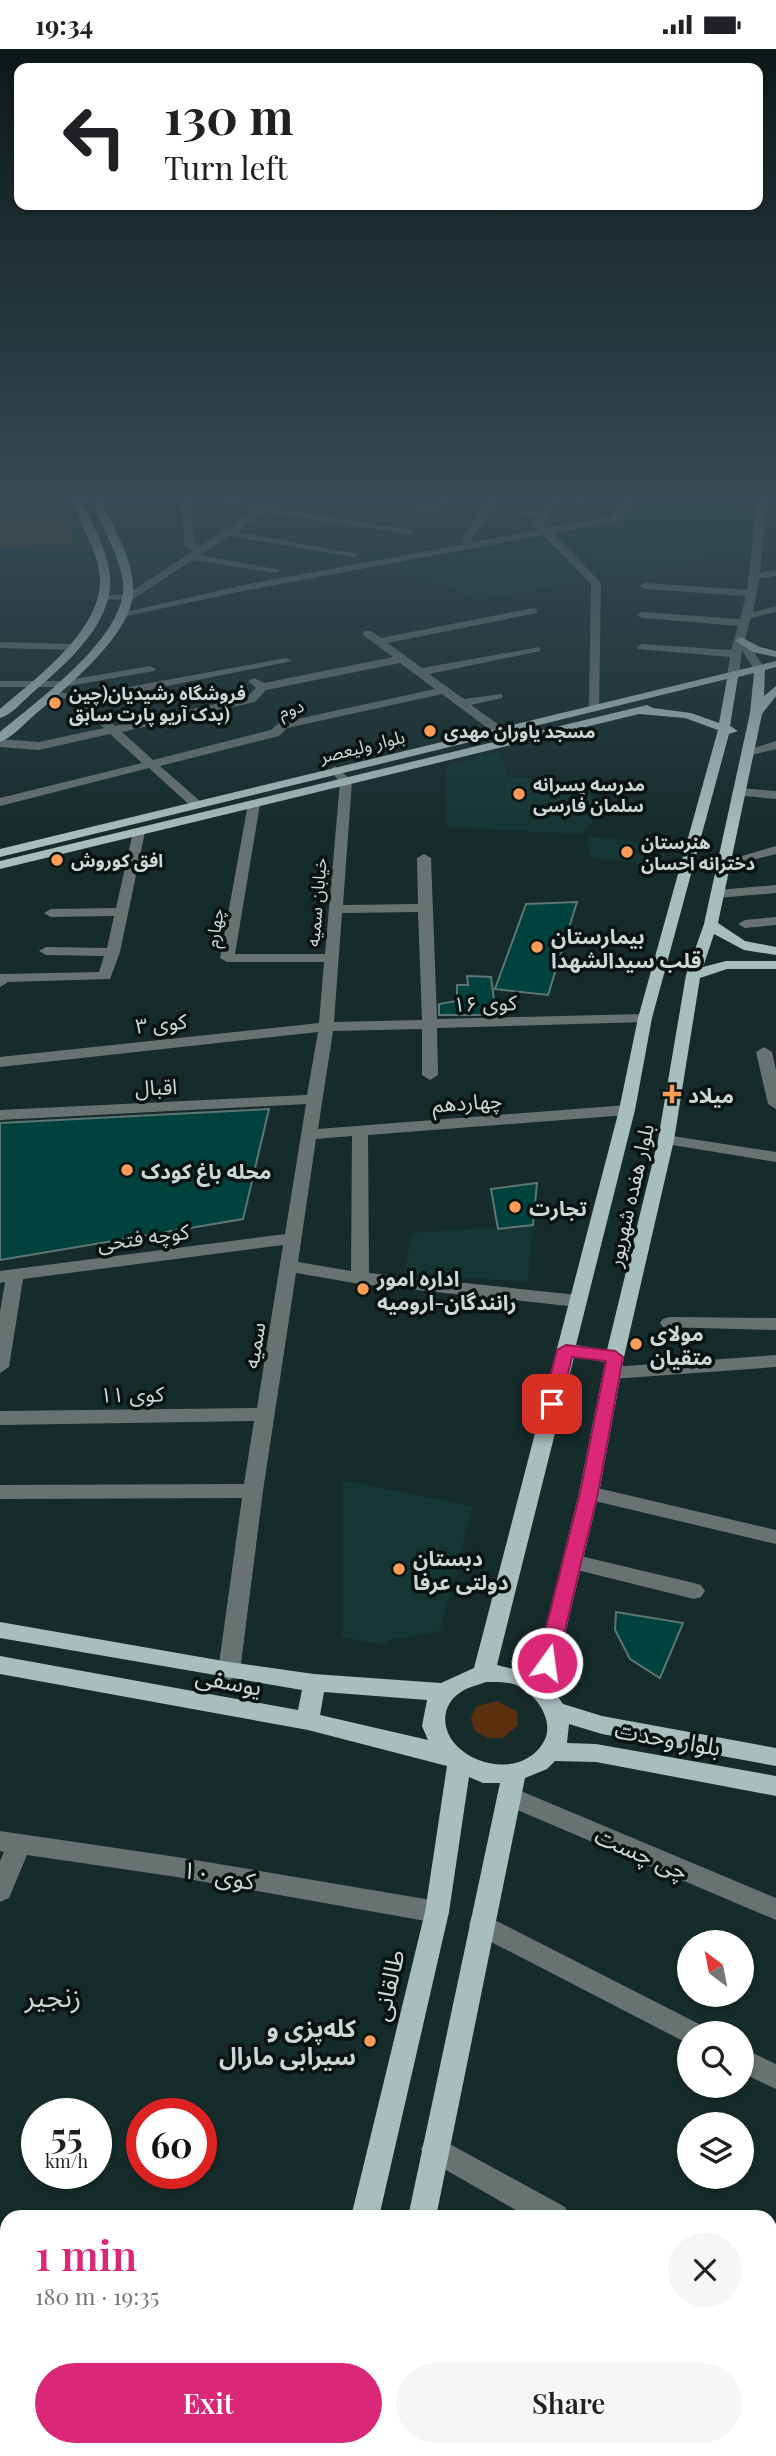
<!DOCTYPE html>
<html lang="en">
<head>
<meta charset="utf-8">
<style>
  :root { --surface:#fff; --page:#f6f6f6; --text:#202124; --muted:#757577; --accent:#db2777 }
  body { margin:0; font-family:"Playfair Display","Noto Sans Arabic",serif; background:var(--page); color:var(--text); height:100vh; display:flex; flex-direction:column; font-size:26px; white-space:nowrap }
  * { box-sizing:border-box; margin:0 }
  p { font-size:23px; color:var(--muted) }
  .icon { flex:none; width:38px; height:38px; fill:none; stroke:currentColor; stroke-width:2; stroke-linecap:round; stroke-linejoin:round }
  .map { position:relative; flex:1; overflow:hidden }
  .side { position:absolute; left:0px; top:2161px; width:777px; height:247px; display:flex; flex-direction:column; background:var(--surface); border-radius:21px 21px 0 0; box-shadow:0 2px 5px #0004 }
  .side>* { flex:none }
  .banner { position:absolute; left:14px; top:14px; width:749px; height:147px; border-radius:14px; box-shadow:0 2px 5px #0004; background:#fff; color:var(--text); overflow:hidden }
  .needle { width:46px; rotate:328deg }
  .fabs { position:absolute; left:677px; top:1881px; display:grid; gap:14px }
  .fabs a { display:grid; place-items:center; width:77px; height:77px; border-radius:50%; background:var(--surface); box-shadow:0 2px 5px #0004; font-size:35px }
  .speed { position:absolute; left:21px; top:2049px; display:flex; gap:14px; font-size:35px; font-weight:700; text-align:center }
  .speed>* { display:grid; place-content:center; width:91px; height:91px; border-radius:50%; background:var(--surface); box-shadow:0 2px 5px #0004; line-height:1 }
  .speed small { font-size:18px; font-weight:400 }
  .speed .limit { border:10px solid #d22; background:#fff; color:#111 }
  .pin { position:absolute; display:grid; place-items:center; width:60px; height:60px; color:#fff; margin:-30px; border-radius:14px; box-shadow:0 4px 10px #0006 }
  .me { position:absolute; width:77px; margin:-38px; rotate:14deg; stroke-linejoin:round; filter:drop-shadow(0 0 5px #0008) }
  .turn { display:flex; align-items:center; gap:24px; height:147px; padding:0 35px; font-size:32px }
  .turn .icon { width:91px; height:91px; stroke-width:2.5 }
  .turn b { display:block; font-size:49px; line-height:60px }
  .round { display:grid; place-items:center; flex:none; width:74px; height:74px; border-radius:37px; background:var(--page) }
  .headline { display:flex; align-items:center; justify-content:space-between; height:119px; padding:0 35px }
  h1 { font-size:42px; font-weight:600; line-height:52px; color:var(--accent) }
  .button { display:flex; gap:14px; margin-top:auto; padding:14px 35px }
  .button a { flex:1; height:80px; border-radius:42px; background:var(--accent); color:#fff; font-size:28px; font-weight:600; line-height:80px; text-align:center }
  .button a+a { background:var(--page); color:var(--text) }
  .status { display:flex; justify-content:space-between; align-items:center; height:49px; padding:0 35px; background:var(--surface); direction:ltr }
  .status svg { height:19px; fill:currentColor }
  .map>svg:first-child { display:block }
</style>
</head>
<body>
<div class="status"><b>19:34</b><svg viewBox="0 0 49 12"><path d="M0 12V9h3v3zM5 12V6h3v6zM10 12V3h3v9zM15 12V0h3v12zM26 1h20v11H26zM47 4h2v5h-2z"/></svg></div>
<div class="map">
<svg width="776" height="2407" viewBox="0 0 776 2407">
  <rect width="100%" height="100%" fill="#162c2a"/>
  <path fill="#153633" d="M 638,453 L 749,453 L 740,504 L 610,526 L 565,487 L 625,476 Z
    M 543,491 L 583,532 L 478,551 L 402,516 Z
    M 499,703 L 508,728 L 579,735 L 603,755 L 582,785 L 447,778 L 447,716 Z
    M 587,787 L 667,796 L 660,817 L 590,809 Z
    M 533,1176 L 528,1233 L 404,1225 L 412,1184 Z
    M 342,1431 L 473,1457 L 440,1582 L 391,1591 L 383,1596 L 342,1588 Z"/>
  <path fill="#5b300e" d="M 0,453 L 62,453 L 74,494 L 0,498 Z
    M 498,1652 L 517,1663 L 518,1676 L 503,1689 L 487,1689 L 474,1681 L 471,1668 L 477,1657 Z"/>
  <path fill="#00423e" stroke="#5d7573" stroke-width="2" d="M 577,853 L 548,946 L 495,940 L 526,855 Z
    M 467,927 L 491,928 L 496,966 L 439,966 L 439,955 L 457,952 L 457,936 L 468,936 Z
    M 269,1060 L 243,1170 L 0,1211 L 0,1074 Z
    M 537,1134 L 533,1176 L 498,1180 L 491,1140 Z
    M 616,1563 L 683,1574 L 660,1629 L 630,1610 L 615,1581 Z"/>
  <g fill="none" stroke-linecap="round" stroke-linejoin="round">
    <path fill="#687371" fill-rule="evenodd" d="M 180,453 L 189,453 L 195,495 L 200,497 L 257,460 L 228,457 L 224,453 L 265,455 L 278,453 L 272,459 L 415,482 L 410,485 L 265,463 L 236,483 L 359,505 L 354,508 L 229,487 L 199,506 L 281,521 L 276,524 L 192,511 L 132,551 L 100,550 L 100,546 L 126,546 L 193,502 L 185,496 Z
      M 384,453 L 432,457 L 437,453 L 447,453 L 434,463 Z
      M 488,453 L 497,453 L 471,490 L 473,493 L 539,481 L 533,475 L 539,468 L 516,465 L 516,461 L 543,463 L 551,453 L 560,453 L 543,475 L 548,479 L 611,468 L 622,453 L 631,453 L 622,469 L 617,472 L 553,484 L 601,534 L 599,660 L 589,658 L 591,535 L 543,486 L 248,541 L 122,568 L 117,565 L 248,535 L 465,495 L 461,490 Z
      M 574,453 L 590,453 L 585,456 Z
      M 757,453 L 767,453 L 760,524 L 776,521 L 776,527 L 759,530 L 753,563 L 776,557 L 776,563 L 751,569 L 745,589 L 765,620 L 763,622 L 755,622 L 742,601 L 739,626 L 733,629 L 727,626 L 730,608 L 638,600 L 637,598 L 642,595 L 731,601 L 738,577 L 642,569 L 637,566 L 642,563 L 740,570 L 746,547 L 645,540 L 640,537 L 645,534 L 747,541 Z
      M 533,559 L 537,560 L 537,564 L 388,594 L 422,619 L 540,598 L 540,602 L 536,603 L 429,625 L 464,650 L 502,645 L 502,649 L 471,656 L 502,678 L 502,684 L 494,684 L 442,645 L 287,679 L 279,687 L 160,717 L 201,753 L 201,759 L 193,759 L 149,719 L 0,757 L 0,749 L 142,714 L 110,685 L 39,701 L 0,698 L 0,690 L 39,693 L 104,679 L 75,653 L 50,645 L 50,641 L 80,647 L 286,609 L 292,612 L 88,653 L 115,677 L 247,648 L 256,639 L 248,632 L 254,629 L 264,634 L 393,608 L 363,586 L 363,582 L 371,582 L 381,589 ZM 400,614 L 435,640 L 279,674 L 271,681 L 153,711 L 122,683 L 255,653 L 266,641 Z
      M 0,593 L 72,595 L 77,598 L 72,601 L 0,599 Z
      M 150,617 L 156,620 L 154,622 L 63,638 L 0,638 L 0,632 L 63,632 Z
      M 776,692 L 776,700 L 747,707 L 741,703 Z
      M 335,717 L 352,732 L 343,856 L 418,855 L 417,809 L 424,805 L 431,809 L 437,970 L 645,965 L 652,969 L 645,973 L 437,979 L 438,1026 L 430,1031 L 422,1026 L 422,980 L 333,982 L 318,1080 L 627,1056 L 635,1061 L 627,1066 L 368,1086 L 369,1224 L 578,1246 L 587,1252 L 578,1258 L 360,1235 L 296,1224 L 263,1442 L 240,1622 L 237,1628 L 229,1631 L 221,1628 L 218,1622 L 242,1449 L 0,1450 L 0,1436 L 244,1435 L 254,1372 L 0,1376 L 0,1362 L 257,1359 L 283,1196 L 23,1230 L 9,1318 L 0,1324 L 0,1263 L 5,1233 L 0,1234 L 0,1222 L 285,1185 L 306,1055 L 0,1071 L 0,1061 L 307,1046 L 318,983 L 0,1018 L 0,1008 L 319,974 L 324,913 L 227,913 L 220,909 L 248,755 L 254,751 L 260,755 L 235,905 L 325,905 L 340,733 L 329,721 ZM 418,863 L 422,971 L 334,973 L 342,864 ZM 352,1087 L 351,1222 L 298,1213 L 316,1090 Z
      M 738,739 L 776,742 L 776,750 L 734,746 L 732,743 Z
      M 139,779 L 145,783 L 120,903 L 110,930 L 8,933 L 0,938 L 0,925 L 3,925 L 99,923 L 104,907 L 46,906 L 39,902 L 46,898 L 107,899 L 114,867 L 51,868 L 44,864 L 51,860 L 116,859 L 133,783 Z
      M 776,797 L 776,805 L 725,818 L 718,814 Z
      M 776,836 L 776,844 L 717,849 L 710,845 L 717,841 Z
      M 776,868 L 776,876 L 745,879 L 738,875 L 745,871 Z
      M 764,998 L 772,1003 L 776,1021 L 776,1060 L 768,1055 L 756,1003 Z
      M 666,1086 L 776,1103 L 776,1113 L 660,1094 L 658,1091 Z
      M 669,1268 L 776,1269 L 776,1281 L 663,1278 L 660,1274 L 663,1270 Z
      M 776,1306 L 776,1318 L 612,1330 L 603,1324 L 612,1318 Z
      M 589,1437 L 776,1481 L 776,1495 L 582,1449 L 579,1444 L 582,1439 Z
      M 572,1505 L 694,1534 L 701,1536 L 705,1542 L 701,1548 L 694,1550 L 565,1518 L 562,1513 L 565,1508 Z
      M 509,1737 L 776,1849 L 776,1871 L 501,1754 L 497,1747 L 501,1740 Z
      M 0,1782 L 177,1808 L 437,1852 L 446,1855 L 449,1863 L 446,1871 L 437,1874 L 177,1828 L 27,1806 L 9,1849 L 0,1853 L 0,1812 L 4,1803 L 0,1802 Z
      M 481,1864 L 701,1976 L 705,1984 L 690,1984 L 690,1995 L 683,1992 L 472,1883 L 469,1875 L 472,1867 Z
      M 742,1999 L 776,2015 L 776,2040 L 742,2024 Z
      M 435,2087 L 565,2158 L 569,2168 L 528,2168 L 425,2109 L 421,2100 L 425,2091 Z
      M 770,2260 L 776,2263 L 776,2293 L 770,2290 Z
      M 107,2401 L 138,2401 L 136,2407 L 105,2407 Z
      M 465,2401 L 500,2401 L 502,2407 L 467,2407 Z"/>
    <path fill="#a8bebc" fill-rule="evenodd" d="M 74,453 L 83,453 C 92,477 109,503 110,529 C 113,577 62,618 30,646 C 21,654 11,666 0,669 L 0,660 C 35,630 102,581 100,530 C 99,503 80,478 74,453 Z
      M 93,453 L 102,453 C 114,481 135,512 133,544 C 131,588 61,643 30,670 C 21,678 11,689 0,693 L 0,683 C 37,652 129,586 123,533 C 119,504 101,479 93,453 Z
      M 741,588 L 760,598 L 776,602 L 776,608 L 753,603 L 737,593 L 736,591 Z
      M 776,612 L 776,618 L 765,621 L 764,647 L 776,637 L 776,647 L 762,665 L 718,874 L 745,892 L 776,898 L 776,906 L 744,901 L 714,885 L 703,918 L 726,912 L 776,912 L 776,920 L 727,920 L 700,929 L 674,1091 L 624,1308 L 599,1444 L 552,1639 L 563,1655 L 602,1667 L 776,1699 L 776,1717 L 602,1685 L 569,1675 L 567,1694 L 596,1695 L 776,1727 L 776,1747 L 596,1713 L 555,1712 L 547,1720 L 525,1729 L 436,2168 L 408,2168 L 500,1734 L 483,1734 L 469,1728 L 449,1863 L 379,2168 L 351,2168 L 425,1863 L 447,1717 L 308,1681 L 0,1625 L 0,1607 L 298,1661 L 302,1641 L 0,1589 L 0,1573 L 229,1613 L 314,1625 L 441,1634 L 474,1619 L 619,1061 L 638,969 L 718,681 L 685,669 L 639,665 L 0,820 L 0,812 L 647,656 L 653,659 L 691,664 L 719,674 L 727,630 L 0,808 L 0,800 ZM 754,624 L 750,664 L 704,875 L 686,926 L 658,1091 L 607,1301 L 576,1296 L 635,1061 L 652,969 L 729,685 L 738,682 L 730,677 L 738,628 ZM 574,1308 L 605,1313 L 579,1444 L 534,1625 L 497,1616 ZM 486,1633 C 496,1633 508,1632 518,1637 C 537,1646 556,1673 543,1694 C 524,1725 479,1719 458,1698 C 441,1682 440,1656 461,1643 C 468,1638 478,1636 486,1633 ZM 324,1643 L 427,1651 L 422,1677 L 428,1691 L 320,1666 Z
      M 295,2401 L 325,2401 L 324,2407 L 294,2407 Z
      M 360,2401 L 390,2401 L 389,2407 L 359,2407 Z"/>
  </g>
  <linearGradient id="sky" x2="0" y2="1"><stop stop-color="#0c1817"/><stop offset="0.57" stop-color="#364b55"/><stop offset="1" stop-color="#364b55" stop-opacity="0"/></linearGradient>
  <rect width="776" height="789" fill="url(#sky)"/>
  <path fill="#db2777" stroke="#8e194d" stroke-width="2" d="M 566,1296 L 615,1302 L 623,1308 L 598,1444 L 557,1614 L 554,1620 L 540,1620 L 537,1614 L 580,1444 L 606,1312 L 572,1308 L 561,1355 L 552,1361 L 546,1359 L 543,1355 L 557,1301 Z"/>
  <g fill="#fd9c56" stroke="#091312" stroke-width="2.5">
    <circle cx="55" cy="654" r="7"/>
    <circle cx="430" cy="682" r="7"/>
    <circle cx="519" cy="745" r="7"/>
    <circle cx="627" cy="803" r="7"/>
    <circle cx="57" cy="811" r="7"/>
    <circle cx="537" cy="898" r="7"/>
    <path d="M668.5 1034.5h7v7h7v7h-7v7h-7v-7h-7v-7h7z"/>
    <circle cx="127" cy="1121" r="7"/>
    <circle cx="515" cy="1158" r="7"/>
    <circle cx="363" cy="1240" r="7"/>
    <circle cx="636" cy="1295" r="7"/>
    <circle cx="399" cy="1520" r="7"/>
    <circle cx="370" cy="1992" r="7"/>
  </g>
  <g text-anchor="middle" dominant-baseline="central" stroke-width="7" stroke-linejoin="round" paint-order="stroke">
    <g font-size="18" font-weight="bold" fill="#cbd8d6" stroke="#091312" text-anchor="start">
      <text x="69" y="644">فروشگاه رشیدیان(چین<tspan x="69" dy="21">یدک آریو پارت سابق)</tspan></text>
      <text x="444" y="682">مسجد یاوران مهدی</text>
      <text x="533" y="735">مدرسه پسرانه<tspan x="533" dy="21">سلمان فارسی</tspan></text>
      <text x="641" y="793">هنرستان<tspan x="641" dy="21">دخترانه احسان</tspan></text>
      <text x="71" y="811">افق کوروش</text>
    </g>
    <g font-size="18" fill="#cbd8d6" stroke="#091312">
      <text transform="translate(291 659) rotate(-18)">دوم</text>
      <text transform="translate(362 697) rotate(-14)">بلوار ولیعصر</text>
      <text transform="translate(316 853) rotate(-85)">خیابان سمیه</text>
      <text transform="translate(214 879) rotate(-82)">چهارم</text>
    </g>
    <g font-size="21" font-weight="bold" fill="#cbd8d6" stroke="#091312" text-anchor="start">
      <text x="551" y="886">بیمارستان<tspan x="551" dy="24">قلب سیدالشهدا</tspan></text>
      <text x="688" y="1045">میلاد</text>
      <text x="141" y="1121">محله باغ کودک</text>
      <text x="529" y="1158">تجارت</text>
      <text x="377" y="1228">اداره امور<tspan x="377" dy="24">رانندگان-ارومیه</tspan></text>
      <text x="650" y="1283">مولای<tspan x="650" dy="24">متقیان</tspan></text>
      <text x="413" y="1508">دبستان<tspan x="413" dy="24">دولتی عرفا</tspan></text>
    </g>
    <g font-size="21" fill="#cbd8d6" stroke="#091312">
      <text transform="translate(485 953) rotate(-2)">کوی ۱۶</text>
      <text transform="translate(161 973) rotate(-6)">کوی ۳</text>
      <text transform="translate(156 1037) rotate(-3)">اقبال</text>
      <text transform="translate(467 1052) rotate(-4)">چهاردهم</text>
      <text transform="translate(629 1146) rotate(-77)">بلوار هفده شهریور</text>
      <text transform="translate(143 1187) rotate(-8)">کوچه فتحی</text>
      <text transform="translate(253 1296) rotate(-81)">سمیه</text>
      <text transform="translate(132 1344) rotate(-1)">کوی ۱۱</text>
    </g>
    <g font-size="24" fill="#cbd8d6" stroke="#091312">
      <text transform="translate(229 1631) rotate(10)">یوسفی</text>
      <text transform="translate(668 1688) rotate(10)">بلوار وحدت</text>
      <text transform="translate(642 1803) rotate(23)">چی چست</text>
      <text transform="translate(219 1825) rotate(10)">کوی ۱۰</text>
      <text transform="translate(387 1936) rotate(-77)">طالقانی</text>
    </g>
    <g font-size="24" font-weight="bold" fill="#cbd8d6" stroke="#091312" text-anchor="end">
      <text x="356" y="1978">کله‌پزی و<tspan x="356" dy="28">سیرابی مارال</tspan></text>
    </g>
    <g font-size="28" fill="#cbd8d6" stroke="#091312">
      <text x="53" y="1946">زنجیر</text>
    </g>
  </g>
</svg>
<div class="fabs">
<a><svg class="needle" viewBox="-14 -14 28 28"><path d="M0-13l5 13h-10z" fill="#e53935"/><path d="M0 13l5-13h-10z" fill="#757577"/></svg></a>
<a><svg class="icon" aria-label="search" viewBox="0 0 24 24"><circle cx="10" cy="10" r="6"/><path d="M15 15l6 6"/></svg></a>
<a><svg class="icon" aria-label="layers" viewBox="0 0 24 24"><path d="M12 4l9 5-9 5-9-5zM3 14l9 5 9-5"/></svg></a>
</div>
<div class="speed"><div>55<small>km/h</small></div><div class="limit">60</div></div>
<div class="pin" style="left:552px;top:1355px;background:#d93025"><svg class="icon" aria-label="arrive" viewBox="0 0 24 24"><path d="M6 21V4h12l-3 4 3 4H6"/></svg></div>
<svg class="me" style="left:547px;top:1614px" viewBox="-20 -20 40 40"><circle r="17" fill="#db2777" stroke="#fff" stroke-width="3"/><path d="M0-11L8 9 0 5-8 9z" fill="#fff"/></svg>
<div class="banner">
<div class="turn"><svg class="icon" aria-label="left" viewBox="0 0 24 24"><path d="M17 20v-9H6M10 6l-5 5 5 5"/></svg><div><b>130 m</b>Turn left</div></div>
</div>
<section class="side">
<div class="headline"><div><h1>1 min</h1><p>180 m · 19:35</p></div><a class="round"><svg class="icon" aria-label="close" viewBox="0 0 24 24"><path d="M6 6l12 12M18 6L6 18"/></svg></a></div>
<div class="button"><a>Exit</a><a>Share</a></div>
</section>
</div>
</body>
</html>
